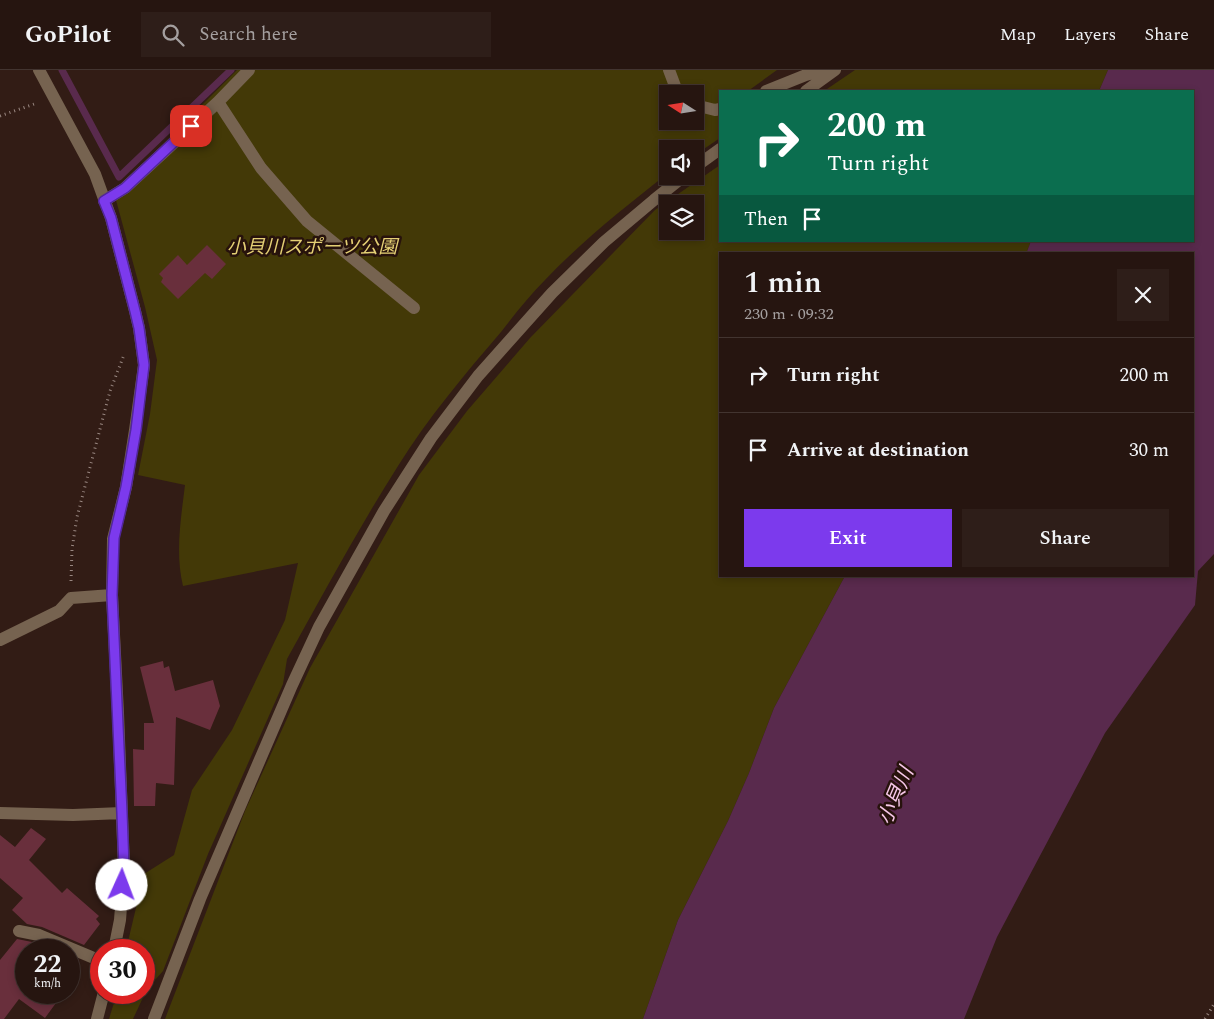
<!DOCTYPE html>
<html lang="en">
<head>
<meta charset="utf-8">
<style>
  :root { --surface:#261510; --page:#2e1e19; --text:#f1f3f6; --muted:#a49f9f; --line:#423430; --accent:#7c3aed }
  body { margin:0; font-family:Spectral,"Noto Sans JP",serif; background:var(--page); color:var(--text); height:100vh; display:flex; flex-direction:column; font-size:19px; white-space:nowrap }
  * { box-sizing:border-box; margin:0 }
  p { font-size:16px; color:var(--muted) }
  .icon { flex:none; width:28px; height:28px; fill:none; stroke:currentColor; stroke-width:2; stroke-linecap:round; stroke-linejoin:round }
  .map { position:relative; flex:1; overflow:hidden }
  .details { position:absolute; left:719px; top:182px; width:475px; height:325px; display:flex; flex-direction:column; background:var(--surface); border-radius:0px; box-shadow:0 2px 8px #0003,0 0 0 1px var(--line) }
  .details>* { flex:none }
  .guide { position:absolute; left:719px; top:20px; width:475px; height:152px; border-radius:0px; box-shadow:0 2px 8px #0003,0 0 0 1px var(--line); background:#0b6e4f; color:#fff; overflow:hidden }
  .needle { width:32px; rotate:282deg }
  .fabs { position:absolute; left:659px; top:15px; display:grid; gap:10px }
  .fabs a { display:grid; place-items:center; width:45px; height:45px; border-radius:0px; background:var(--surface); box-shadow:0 2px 8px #0003,0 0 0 1px var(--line); font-size:25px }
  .speed { position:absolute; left:15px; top:869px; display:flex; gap:10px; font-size:25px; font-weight:700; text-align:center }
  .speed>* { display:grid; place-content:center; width:65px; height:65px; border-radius:50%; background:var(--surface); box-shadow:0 2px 8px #0003,0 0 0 1px var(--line); line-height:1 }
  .speed small { font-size:12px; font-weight:400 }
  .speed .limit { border:8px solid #d22; background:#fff; color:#111 }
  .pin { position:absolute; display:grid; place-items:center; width:42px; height:42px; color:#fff; margin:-21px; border-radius:10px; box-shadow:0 2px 8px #0006 }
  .me { position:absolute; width:55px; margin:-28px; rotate:2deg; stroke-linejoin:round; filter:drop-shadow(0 0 4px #0008) }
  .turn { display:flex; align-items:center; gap:18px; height:105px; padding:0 25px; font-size:22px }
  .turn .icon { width:65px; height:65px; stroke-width:2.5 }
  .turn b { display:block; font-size:35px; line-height:42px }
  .then { display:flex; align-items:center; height:48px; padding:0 25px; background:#0003; gap:10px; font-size:19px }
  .round { display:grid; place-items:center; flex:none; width:52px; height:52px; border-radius:0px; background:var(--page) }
  .summary { display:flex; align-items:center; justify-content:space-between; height:85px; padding:0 25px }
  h1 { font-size:30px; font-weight:600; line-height:38px }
  .button { display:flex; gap:10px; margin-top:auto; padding:10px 25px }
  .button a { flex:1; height:58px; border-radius:0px; background:var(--accent); color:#fff; font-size:20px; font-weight:600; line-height:58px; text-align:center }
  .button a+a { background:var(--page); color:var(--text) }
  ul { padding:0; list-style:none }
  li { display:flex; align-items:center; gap:15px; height:75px; padding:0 25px; border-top:1px solid var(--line) }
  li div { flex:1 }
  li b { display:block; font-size:19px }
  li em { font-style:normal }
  header { display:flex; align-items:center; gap:30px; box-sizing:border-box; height:70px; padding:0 25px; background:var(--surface); border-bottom:1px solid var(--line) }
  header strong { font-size:24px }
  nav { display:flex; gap:28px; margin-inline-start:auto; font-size:18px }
  .search { width:350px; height:45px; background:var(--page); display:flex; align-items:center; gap:12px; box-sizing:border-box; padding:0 18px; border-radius:0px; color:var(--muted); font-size:19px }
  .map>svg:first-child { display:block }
</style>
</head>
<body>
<header>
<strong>GoPilot</strong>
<div class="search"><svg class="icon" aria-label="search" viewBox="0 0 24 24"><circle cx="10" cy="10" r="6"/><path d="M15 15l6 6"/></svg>Search here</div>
<nav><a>Map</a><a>Layers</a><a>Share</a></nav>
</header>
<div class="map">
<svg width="1214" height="949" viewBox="0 0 1214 949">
  <rect width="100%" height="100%" fill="#321c15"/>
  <path fill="#433907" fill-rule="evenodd" d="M 237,0 L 777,0 L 748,21 L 720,21 L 720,68 L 695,85 L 695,79 L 668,79 L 667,104 C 625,137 582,171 545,210 C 529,226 515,244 501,262 C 464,305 428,348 398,396 C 358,459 323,524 287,589 L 283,614 L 208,784 L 163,901 L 147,919 L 133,949 L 109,949 L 117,923 L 144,922 L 144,880 L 126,880 L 144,804 L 174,785 L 192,720 L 232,660 L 285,550 L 298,493 L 183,516 C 175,483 181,448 185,415 L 138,405 L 150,344 L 157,290 L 145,237 L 113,119 L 118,119 ZM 668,24 L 695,24 L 695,51 L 668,51 Z
    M 855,0 L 1108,0 L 1099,21 L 824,21 Z
    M 720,95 L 720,171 L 1031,171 L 1026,184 L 720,184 L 720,506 L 845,506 L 774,638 L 749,703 L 728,751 L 678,850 L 643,949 L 165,949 L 245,741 L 310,598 L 419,405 L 467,341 L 530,268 L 655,140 ZM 668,134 L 695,134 L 695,161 L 668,161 Z"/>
  <path fill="#592a4d" d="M 1108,0 L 1214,0 L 1214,484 L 1198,501 L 1195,535 L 1105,663 L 997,867 L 964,949 L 643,949 L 678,850 L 728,751 L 749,703 L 774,638 L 845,506 L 1192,506 L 1192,184 L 1026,184 L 1031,171 L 1192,171 L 1192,21 L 1099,21 Z"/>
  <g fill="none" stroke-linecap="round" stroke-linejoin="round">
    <path stroke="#592a4d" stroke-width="7" d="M 62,0 L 119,107 L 231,0"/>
  </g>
  <path fill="#692f3c" d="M 207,175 L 226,194 L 212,209 L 205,203 L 178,229 L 161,212 L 163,208 L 159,204 L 178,185 L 187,195 Z
    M 163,591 L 164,598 L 169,596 L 175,621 L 213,610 L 220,636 L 210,660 L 176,647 L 174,715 L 156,713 L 155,736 L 134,736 L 133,679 L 144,680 L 144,653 L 154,653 L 140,597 Z
    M 31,758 L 46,769 L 29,790 L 62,823 L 67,818 L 99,846 L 96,849 L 100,854 L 84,875 L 42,857 L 27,854 L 12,840 L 23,828 L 0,808 L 0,765 L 15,777 Z
    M 17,869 L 37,873 L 54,880 L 26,880 L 26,922 L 64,922 L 45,948 L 19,929 L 4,949 L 0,949 L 0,890 Z"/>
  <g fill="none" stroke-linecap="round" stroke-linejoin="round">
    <path stroke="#998781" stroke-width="3" stroke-dasharray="1 4" stroke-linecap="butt" d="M 0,46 L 37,33
      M 71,511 L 72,479 L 77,447 L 110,321 L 124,285
      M 1205,949 L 1214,934"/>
    <path stroke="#766350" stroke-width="12" d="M 39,0 L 95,104 L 111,148 L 135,241 L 139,258 L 144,295 L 135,360 L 126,417 L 113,469 L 112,525 L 118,643 L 124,798 L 120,850 L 114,880
      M 669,0 L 678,24
      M 766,21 L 806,5 L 824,0
      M 806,21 L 835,0
      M 218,32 L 261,98 L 307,151 L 414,238
      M 695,35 L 715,40 L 720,39
      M 695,97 L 720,79
      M 104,131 L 125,118 L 218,32 L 249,0
      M 0,570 L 59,541 L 71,528 L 112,525
      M 0,743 L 73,745 L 122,743
      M 19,861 L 39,865 L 101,891
      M 97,949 L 104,922
      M 154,949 L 200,829 L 292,615 L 319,557 L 384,441 L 431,368 L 478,306 L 552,223 L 604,172 L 654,130 L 684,106"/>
  </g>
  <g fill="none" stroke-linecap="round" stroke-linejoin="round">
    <g stroke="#51269a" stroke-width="12">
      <path id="route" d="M 122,815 L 124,798 L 122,743 L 112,525 L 114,468 L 126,417 L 136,360 L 144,295 L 139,258 L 135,241 L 111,148 L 104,131 L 125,118 L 191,56"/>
    </g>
    <use href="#route" stroke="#7c3aed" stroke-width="9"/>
  </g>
  <g text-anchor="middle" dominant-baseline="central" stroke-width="5" stroke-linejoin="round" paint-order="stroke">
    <g font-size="19" font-style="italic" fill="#e4cf74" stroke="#27120c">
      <text x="312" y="177">小貝川スポーツ公園</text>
    </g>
    <g font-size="20" font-style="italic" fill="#f6c7e8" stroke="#27120c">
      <text transform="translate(896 726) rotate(-67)">小貝川</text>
    </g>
  </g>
</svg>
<div class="fabs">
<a><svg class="needle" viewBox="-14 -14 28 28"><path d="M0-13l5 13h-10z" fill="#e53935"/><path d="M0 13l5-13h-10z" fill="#a49f9f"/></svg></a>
<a><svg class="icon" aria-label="sound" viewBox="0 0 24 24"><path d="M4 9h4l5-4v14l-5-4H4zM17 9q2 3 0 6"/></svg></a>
<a><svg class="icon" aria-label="layers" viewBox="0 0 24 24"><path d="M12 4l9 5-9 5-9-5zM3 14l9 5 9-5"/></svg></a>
</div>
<div class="speed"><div>22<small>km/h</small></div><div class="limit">30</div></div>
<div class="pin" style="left:191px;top:56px;background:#d93025"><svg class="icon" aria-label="arrive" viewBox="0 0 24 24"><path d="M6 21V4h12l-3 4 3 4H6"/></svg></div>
<svg class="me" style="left:122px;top:815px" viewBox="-20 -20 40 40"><circle r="19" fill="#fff"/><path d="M0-13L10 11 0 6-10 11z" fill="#7c3aed"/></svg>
<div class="guide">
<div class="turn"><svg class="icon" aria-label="right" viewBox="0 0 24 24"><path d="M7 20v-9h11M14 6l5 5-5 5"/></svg><div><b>200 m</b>Turn right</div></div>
<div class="then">Then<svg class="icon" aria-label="arrive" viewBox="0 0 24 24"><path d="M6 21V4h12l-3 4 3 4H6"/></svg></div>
</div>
<section class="details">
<div class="summary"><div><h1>1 min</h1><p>230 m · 09:32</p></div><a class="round"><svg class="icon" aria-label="close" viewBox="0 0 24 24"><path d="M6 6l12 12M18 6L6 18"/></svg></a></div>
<ul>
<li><svg class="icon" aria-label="right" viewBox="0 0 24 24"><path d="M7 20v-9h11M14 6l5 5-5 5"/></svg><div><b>Turn right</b></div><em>200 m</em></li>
<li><svg class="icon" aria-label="arrive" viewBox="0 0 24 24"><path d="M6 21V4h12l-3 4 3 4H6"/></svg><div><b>Arrive at destination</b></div><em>30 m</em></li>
</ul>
<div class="button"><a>Exit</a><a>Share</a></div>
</section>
</div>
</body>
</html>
